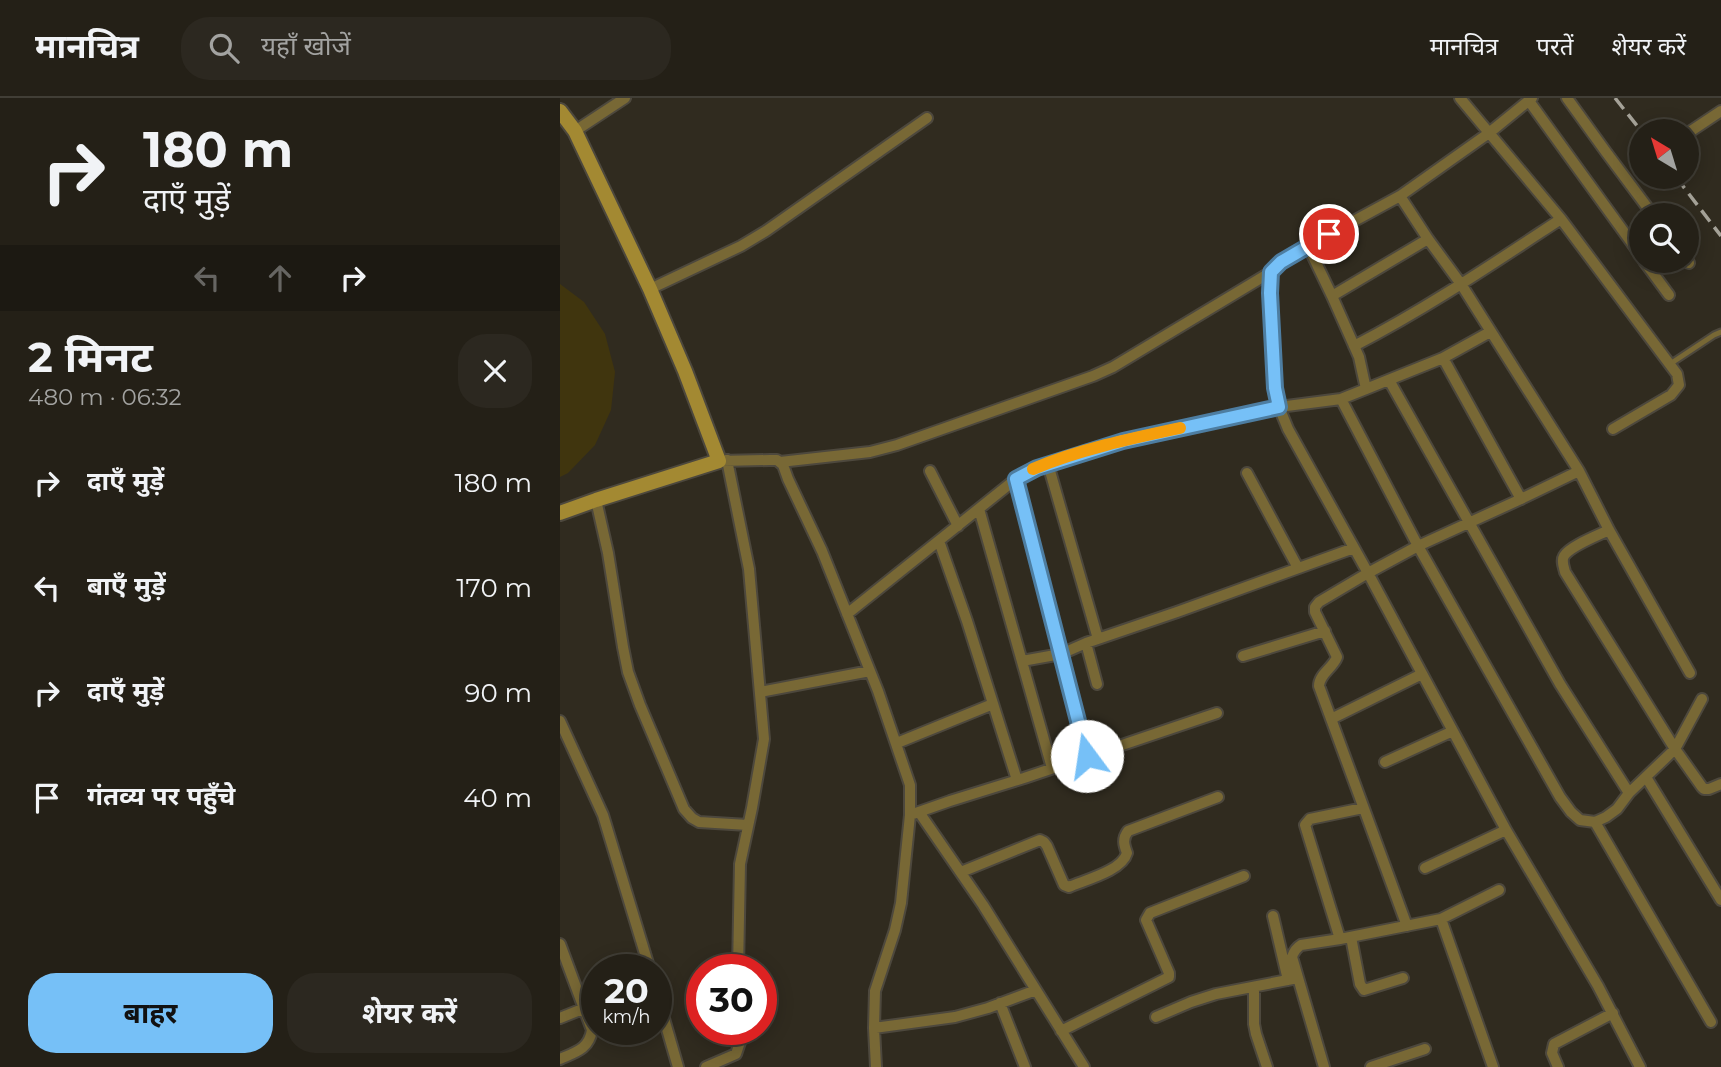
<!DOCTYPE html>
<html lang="hi">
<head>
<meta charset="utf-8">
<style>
  :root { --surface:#242017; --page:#2c2820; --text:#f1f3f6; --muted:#a3a3a1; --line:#413e36; --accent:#76c0f7 }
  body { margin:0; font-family:Montserrat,"Noto Sans Devanagari",sans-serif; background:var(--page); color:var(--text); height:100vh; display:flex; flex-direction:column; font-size:26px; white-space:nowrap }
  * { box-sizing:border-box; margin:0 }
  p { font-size:23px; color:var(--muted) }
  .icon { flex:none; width:38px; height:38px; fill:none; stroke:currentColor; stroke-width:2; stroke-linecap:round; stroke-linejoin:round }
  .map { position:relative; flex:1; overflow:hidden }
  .drawer { display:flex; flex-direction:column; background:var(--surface); width:560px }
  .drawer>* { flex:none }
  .guide { background:#242017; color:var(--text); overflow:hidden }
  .needle { width:46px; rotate:322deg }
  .tools { position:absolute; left:1069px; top:21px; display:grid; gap:14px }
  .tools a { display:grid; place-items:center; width:70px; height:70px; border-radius:50%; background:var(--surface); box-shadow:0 4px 18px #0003,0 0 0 2px var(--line); font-size:35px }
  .speed { position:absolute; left:21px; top:856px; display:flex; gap:14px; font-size:35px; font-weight:700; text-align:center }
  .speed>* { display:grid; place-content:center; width:91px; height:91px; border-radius:50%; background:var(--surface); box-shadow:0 4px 18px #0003,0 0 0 2px var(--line); line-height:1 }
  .speed small { font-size:18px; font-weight:400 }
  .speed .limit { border:10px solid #d22; background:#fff; color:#111 }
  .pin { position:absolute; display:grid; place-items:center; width:60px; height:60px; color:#fff; margin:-30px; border:4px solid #fff; border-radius:50%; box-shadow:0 2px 7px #0007 }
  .me { position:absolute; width:77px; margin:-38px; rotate:346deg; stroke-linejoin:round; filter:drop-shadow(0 0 5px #0008) }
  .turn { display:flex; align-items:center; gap:24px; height:147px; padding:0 28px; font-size:32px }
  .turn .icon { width:91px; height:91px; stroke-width:2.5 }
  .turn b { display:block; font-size:49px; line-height:60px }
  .lanes { display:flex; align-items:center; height:66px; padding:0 28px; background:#0003; justify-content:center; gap:35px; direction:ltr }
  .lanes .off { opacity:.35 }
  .round { display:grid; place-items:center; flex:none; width:74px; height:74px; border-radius:28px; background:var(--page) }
  .headline { display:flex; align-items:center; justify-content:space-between; height:119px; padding:0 28px }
  h1 { font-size:42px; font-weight:700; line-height:52px }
  .action { display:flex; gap:14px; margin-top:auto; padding:14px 28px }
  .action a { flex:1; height:80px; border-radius:28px; background:var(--accent); color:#111; font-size:28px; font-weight:700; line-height:80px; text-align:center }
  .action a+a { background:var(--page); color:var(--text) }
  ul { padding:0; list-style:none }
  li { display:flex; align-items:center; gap:21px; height:105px; padding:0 28px }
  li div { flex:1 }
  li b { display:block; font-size:26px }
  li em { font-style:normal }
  header { display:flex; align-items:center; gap:42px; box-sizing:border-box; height:98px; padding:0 35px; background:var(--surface); border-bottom:2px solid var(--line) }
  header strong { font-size:33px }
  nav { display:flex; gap:38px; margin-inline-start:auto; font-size:24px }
  .search { width:490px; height:63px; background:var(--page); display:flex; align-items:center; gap:18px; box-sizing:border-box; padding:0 24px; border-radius:28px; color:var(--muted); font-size:26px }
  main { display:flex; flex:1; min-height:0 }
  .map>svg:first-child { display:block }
</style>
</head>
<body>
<header>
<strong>मानचित्र</strong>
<div class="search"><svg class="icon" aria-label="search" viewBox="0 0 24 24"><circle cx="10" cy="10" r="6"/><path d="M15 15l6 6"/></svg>यहाँ खोजें</div>
<nav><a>मानचित्र</a><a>परतें</a><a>शेयर करें</a></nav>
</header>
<main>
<section class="drawer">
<div class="guide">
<div class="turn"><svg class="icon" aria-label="right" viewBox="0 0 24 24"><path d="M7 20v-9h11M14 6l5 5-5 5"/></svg><div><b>180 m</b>दाएँ मुड़ें</div></div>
<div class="lanes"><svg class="icon off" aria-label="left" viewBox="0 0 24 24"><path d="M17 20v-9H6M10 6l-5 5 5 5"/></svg><svg class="icon off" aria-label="ahead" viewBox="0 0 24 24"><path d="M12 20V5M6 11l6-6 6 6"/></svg><svg class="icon" aria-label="right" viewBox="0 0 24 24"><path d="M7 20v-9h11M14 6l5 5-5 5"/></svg></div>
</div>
<div class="headline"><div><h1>2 मिनट</h1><p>480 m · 06:32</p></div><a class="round"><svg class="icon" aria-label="close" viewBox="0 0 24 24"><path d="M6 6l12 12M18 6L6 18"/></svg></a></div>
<ul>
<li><svg class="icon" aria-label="right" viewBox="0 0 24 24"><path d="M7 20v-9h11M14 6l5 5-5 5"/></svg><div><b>दाएँ मुड़ें</b></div><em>180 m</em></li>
<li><svg class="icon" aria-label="left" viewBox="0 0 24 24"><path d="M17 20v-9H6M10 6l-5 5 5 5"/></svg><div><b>बाएँ मुड़ें</b></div><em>170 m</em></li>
<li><svg class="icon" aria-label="right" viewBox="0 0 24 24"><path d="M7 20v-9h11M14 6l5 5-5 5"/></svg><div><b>दाएँ मुड़ें</b></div><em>90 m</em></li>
<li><svg class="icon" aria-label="arrive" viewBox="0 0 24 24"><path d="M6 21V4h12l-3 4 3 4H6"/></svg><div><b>गंतव्य पर पहुँचे</b></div><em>40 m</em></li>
</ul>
<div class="action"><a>बाहर</a><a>शेयर करें</a></div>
</section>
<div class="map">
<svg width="1161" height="969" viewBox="0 0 1161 969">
  <rect width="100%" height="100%" fill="#302b1f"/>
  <path fill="#40350e" d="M 0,186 L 24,204 L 45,236 L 55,274 L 51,312 L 35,347 L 8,375 L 0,379 Z"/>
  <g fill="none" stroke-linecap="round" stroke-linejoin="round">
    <g stroke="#4d483d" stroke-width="9">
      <path id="lane" d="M 1110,266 L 1154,237 L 1161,234"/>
    </g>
    <g stroke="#4d483d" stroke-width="14">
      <path id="street" d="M 900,0 L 1001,121 L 1117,276 L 1119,287 L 1111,297 L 1053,331
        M 972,0 L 929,35 L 840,98 L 748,148 L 721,164 L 711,174 L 710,195 L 715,290 L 719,309 L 728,331 L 808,475 L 946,732 L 1038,888 L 1080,969
        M 1007,0 L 1046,54 L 1093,117
        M 969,3 L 1082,159
        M 15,33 L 65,0
        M 1131,33 L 1161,13
        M 840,98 L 868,141 L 901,186 L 1019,373 L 1049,432 L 1130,575
        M 748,148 L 772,198 L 799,259 L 806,291 L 883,260 L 930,234
        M 1127,162 L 1129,165
        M 1084,163 L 1109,197
        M 90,191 L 181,148 L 206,133 L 367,20
        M 772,198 L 868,141
        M 794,248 C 866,211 934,165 1001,121
        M 883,260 L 961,401
        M 829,282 L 1000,586 L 1069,695
        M 781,301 L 858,448 L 1000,699 L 1011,714 L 1020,722 L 1035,724 L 1046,719 L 1057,711 L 1069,695 L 1115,651 L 1142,601
        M 167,362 L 189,471 L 204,641 L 192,710 L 180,766 L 178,872
        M 159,363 L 210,362 L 217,362 L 223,367 L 228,381 L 262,453 L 318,593 L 350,687 L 350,717 L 341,805 L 335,832 L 315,893 L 314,930 L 316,969
        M 220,364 L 310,354 L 337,347 L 533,278 L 553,269 L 711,174
        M 488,366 L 538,541
        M 370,373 L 398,428
        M 687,375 L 738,470
        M 456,381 L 528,658
        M 36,402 L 48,455 L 63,549 L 68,574 L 80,607 L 124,711 L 132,720 L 139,724 L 188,727
        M 419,411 L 492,670
        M 1049,432 C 1039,437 1010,448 1004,458 C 1001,463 1004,469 1005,474 L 1115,651 L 1142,689 L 1144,691 L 1149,691 L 1161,686
        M 379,443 L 407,523 L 457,682
        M 287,516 L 456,381 L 476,370 L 525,353 L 582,338 L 719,309 L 781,301 L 806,291
        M 526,545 L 537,586
        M 683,558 L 765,533
        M 462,563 L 501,556 L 526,545 L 617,514 L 794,450
        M 200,594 L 310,573
        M 771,621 L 862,576
        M 0,623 L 43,717 L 90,872
        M 337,645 L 433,606
        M 825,664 L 893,633
        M 1086,679 L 1161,802
        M 359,714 L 423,807 L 524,969
        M 350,717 L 390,703 L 464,680 L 657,615
        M 1035,724 L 1151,924
        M 865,770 L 946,732
        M 401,774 L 480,742 L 484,744 L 487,748 L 504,787 L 509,789 C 525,782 562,773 567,755 C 564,747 562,741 568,733 L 658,699
        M 713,818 L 728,882
        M 881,821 L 933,969
        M 847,828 L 759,588 C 759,576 773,570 777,559 L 755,514 L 755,509 L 759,504 L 808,475 L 858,448 L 961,401 L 1019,373
        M 791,839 L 800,886 L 804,892 L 843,880
        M 780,841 L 745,727 L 750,721 L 803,710
        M 0,846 L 32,932 C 29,951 16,954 0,961
        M 694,889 L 694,926 L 696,936 L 707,969
        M 96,893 L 118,969
        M 440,905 L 465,969
        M 596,919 L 631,904 L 656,896 L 738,880
        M 0,920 L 25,910
        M 314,930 L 395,919 L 428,910 L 476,892
        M 501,933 L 609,879 L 609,875 L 586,822 L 590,815 L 684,778
        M 146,969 L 176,956 L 180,944 L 180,931
        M 764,969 L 732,859 C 734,853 736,850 741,847 L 780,841 L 881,821 L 939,792
        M 811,969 L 865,951
        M 998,969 L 992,955 L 994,946 L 1053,915"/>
    </g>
    <g stroke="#4d483d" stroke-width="18">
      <path id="secondary" d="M 0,13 L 15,33 L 90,191 L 125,273 L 159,363 L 36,402 L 0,415"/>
    </g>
    <use href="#lane" stroke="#786835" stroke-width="5"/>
    <use href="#street" stroke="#786835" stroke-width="10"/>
    <use href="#secondary" stroke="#a38932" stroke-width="14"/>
    <path stroke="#a5a298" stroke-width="3.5" stroke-dasharray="14 7" stroke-linecap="butt" d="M 1055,0 L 1082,34
      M 1116,79 L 1161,138"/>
  </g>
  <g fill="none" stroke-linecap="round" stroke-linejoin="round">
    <g stroke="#4d7da1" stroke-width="18">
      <path id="route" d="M 527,658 L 456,381 L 477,370 L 563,343 L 719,309 L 715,290 L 710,195 L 711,174 L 721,164 L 769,136"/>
    </g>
    <use href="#route" stroke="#76c0f7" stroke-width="12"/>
    <path stroke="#f59e0b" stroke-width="12" d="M 473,371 C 517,352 573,340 620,330"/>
  </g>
</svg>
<div class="tools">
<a><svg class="needle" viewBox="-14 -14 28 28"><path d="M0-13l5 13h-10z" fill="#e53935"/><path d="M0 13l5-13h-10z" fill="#a3a3a1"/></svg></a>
<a><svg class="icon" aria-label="search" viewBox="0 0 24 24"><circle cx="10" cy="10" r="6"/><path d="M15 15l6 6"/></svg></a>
</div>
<div class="speed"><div>20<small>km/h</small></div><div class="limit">30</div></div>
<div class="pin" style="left:769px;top:136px;background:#d93025"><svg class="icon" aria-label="arrive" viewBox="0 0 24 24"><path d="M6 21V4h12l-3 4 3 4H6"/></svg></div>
<svg class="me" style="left:527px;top:658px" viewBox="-20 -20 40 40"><circle r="19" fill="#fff"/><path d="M0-13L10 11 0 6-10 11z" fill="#76c0f7"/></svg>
</div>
</main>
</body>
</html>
